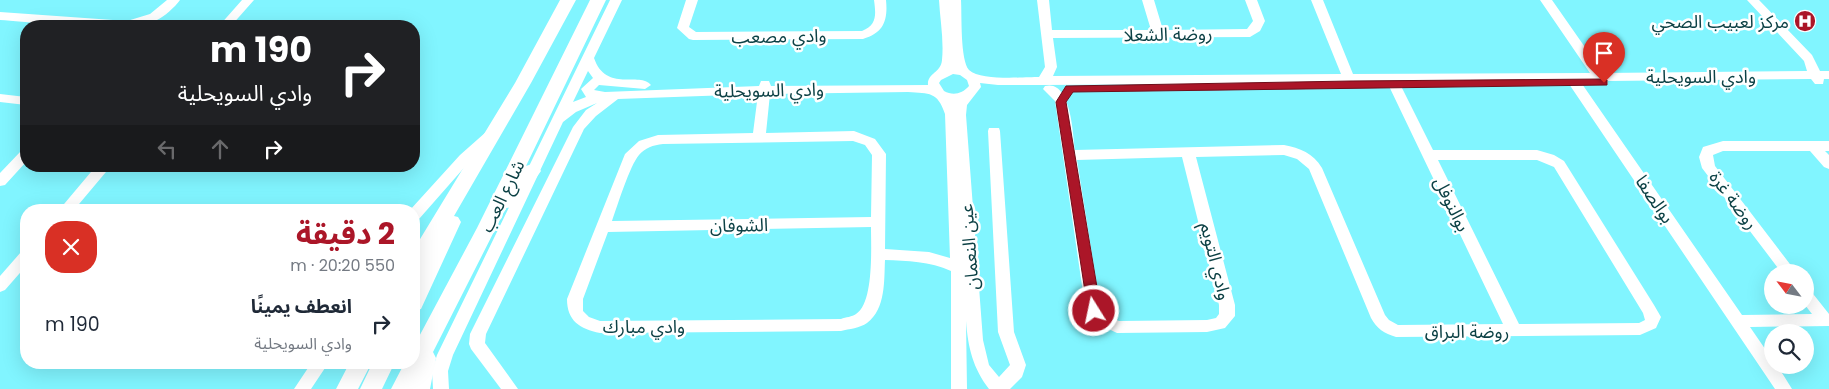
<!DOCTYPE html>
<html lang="ar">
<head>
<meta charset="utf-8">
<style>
  :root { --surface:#fff; --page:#f2f2f3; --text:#1f2937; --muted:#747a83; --accent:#ab1628 }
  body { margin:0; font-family:Poppins,"Noto Sans Arabic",sans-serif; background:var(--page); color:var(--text); direction:rtl; height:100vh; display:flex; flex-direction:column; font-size:19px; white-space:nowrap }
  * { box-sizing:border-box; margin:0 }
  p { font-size:16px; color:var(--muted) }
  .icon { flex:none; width:28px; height:28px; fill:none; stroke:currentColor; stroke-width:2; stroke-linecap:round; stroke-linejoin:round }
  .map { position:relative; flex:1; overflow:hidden; direction:ltr }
  .side { position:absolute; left:20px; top:204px; width:400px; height:165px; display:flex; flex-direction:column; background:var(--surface); border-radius:20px; box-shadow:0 5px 20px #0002; direction:rtl }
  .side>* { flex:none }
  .banner { position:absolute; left:20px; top:20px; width:400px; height:152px; border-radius:20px; box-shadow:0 5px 20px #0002; direction:rtl; background:#202124; color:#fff; overflow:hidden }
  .needle { width:32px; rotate:302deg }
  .tools { position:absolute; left:1764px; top:264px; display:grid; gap:10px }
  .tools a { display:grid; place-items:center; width:50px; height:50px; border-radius:50%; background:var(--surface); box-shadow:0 5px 20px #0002; font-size:25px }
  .pin { position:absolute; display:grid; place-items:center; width:42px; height:42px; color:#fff; margin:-51px -21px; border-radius:50% 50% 50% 0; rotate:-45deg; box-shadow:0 0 5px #0007 }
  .pin .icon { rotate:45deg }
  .me { position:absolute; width:55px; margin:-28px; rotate:350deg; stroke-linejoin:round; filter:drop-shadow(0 0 4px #0008) }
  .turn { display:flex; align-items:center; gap:18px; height:105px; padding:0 25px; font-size:22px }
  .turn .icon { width:65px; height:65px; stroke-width:2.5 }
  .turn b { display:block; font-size:35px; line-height:42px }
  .lanes { display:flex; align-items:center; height:48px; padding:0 25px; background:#0003; justify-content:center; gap:25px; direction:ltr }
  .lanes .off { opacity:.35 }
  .round { display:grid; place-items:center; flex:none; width:52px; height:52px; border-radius:20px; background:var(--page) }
  .head { display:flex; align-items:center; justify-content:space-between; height:85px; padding:0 25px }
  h1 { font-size:30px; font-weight:700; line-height:38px; color:var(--accent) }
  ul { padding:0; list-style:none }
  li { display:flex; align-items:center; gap:15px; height:70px; padding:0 25px }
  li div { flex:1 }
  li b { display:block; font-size:19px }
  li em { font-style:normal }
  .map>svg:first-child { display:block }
</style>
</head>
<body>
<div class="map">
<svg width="1829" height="389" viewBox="0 0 1829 389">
  <rect width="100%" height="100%" fill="#81f5ff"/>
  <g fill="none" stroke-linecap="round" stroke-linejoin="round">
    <path fill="#fff" fill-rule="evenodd" d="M 167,0 L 180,0 C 175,7 164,17 157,20 C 123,35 39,22 0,20 L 0,12 L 127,21 L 150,14 Z
      M 242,0 L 254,0 L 231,26 L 219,26 Z
      M 610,0 L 622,0 L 594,58 C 606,93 640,71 651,85 L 645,89 L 599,85 L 594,90 L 605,92 L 759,86 L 761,81 L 769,81 L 771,86 L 928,85 C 927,73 941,73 942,60 C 944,40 940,19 939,0 L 961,0 C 962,15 960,60 969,70 C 981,81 1023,77 1039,77 L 1045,67 L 1037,0 L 1049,0 L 1052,30 L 1151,30 L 1142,0 L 1154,0 L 1163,30 L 1247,29 L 1253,21 L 1245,0 L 1257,0 L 1265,21 L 1260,31 L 1250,37 L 1053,38 L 1057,67 L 1053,76 L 1341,74 L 1311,0 L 1323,0 L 1353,74 L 1590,73 L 1540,0 L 1552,0 L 1603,73 L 1807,71 L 1804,61 L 1747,0 L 1759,0 L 1812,55 L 1820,71 L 1829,71 L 1829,79 L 1824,79 L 1823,84 L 1815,84 L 1811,79 L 1608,81 L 1607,85 L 1599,85 L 1596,81 L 1580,81 L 1742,315 L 1812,314 L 1805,305 L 1805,288 L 1810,290 L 1829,314 L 1829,326 L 1750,327 L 1772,359 L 1772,365 L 1777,365 L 1792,389 L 1775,389 L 1567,81 L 1399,82 L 1433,150 L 1537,150 L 1554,155 L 1564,161 L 1654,305 L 1661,317 L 1656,328 L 1640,335 L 1396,337 C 1384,333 1377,329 1371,318 L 1309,169 L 1297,159 L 1284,155 L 1196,157 L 1235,305 L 1235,316 L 1225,328 L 1207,332 L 1117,333 L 1096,323 L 1085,306 L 1055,101 L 1043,89 L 1045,86 C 1071,79 1073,134 1075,150 L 1284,145 C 1300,148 1313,153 1322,168 L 1385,315 L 1389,320 L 1398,325 L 1503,324 L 1387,82 L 1357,83 L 1355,87 L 1347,87 L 1344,83 L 1042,85 L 998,85 L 980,83 L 981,87 L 967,105 L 966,115 L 983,340 L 989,365 L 999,377 L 1010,365 L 998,332 L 988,131 L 989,128 L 999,128 L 1000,131 L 1014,332 L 1026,365 L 1022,377 L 1010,389 L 989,389 C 973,368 968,348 966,321 L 967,389 L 951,389 L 951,271 C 930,261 907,261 885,260 C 884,280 886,309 867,323 C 860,328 849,329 841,331 L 600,333 C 580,329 567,321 567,299 L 625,154 L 639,141 L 658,135 L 753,133 L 758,94 L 618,99 L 596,116 L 584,129 L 486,334 L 485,343 L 518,389 L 501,389 L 471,349 L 469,344 L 470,334 L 573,127 L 586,110 L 597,103 L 576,112 L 563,122 L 453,355 L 448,371 L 449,389 L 433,389 L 432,371 L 437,355 ZM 588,71 L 593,78 L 581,89 L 586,97 L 573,102 ZM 953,74 L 960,75 L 967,80 L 969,86 C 962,94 953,96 944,91 L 939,83 L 941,80 ZM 908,92 C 930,94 937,91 945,114 L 950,258 L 929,252 L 885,249 L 886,154 L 875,139 L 854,131 L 766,133 L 770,94 ZM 853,141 L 865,145 L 872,155 L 871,217 L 612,221 C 617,207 630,165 639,155 C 645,148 653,145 663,144 ZM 1182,157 L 1219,305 L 1219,314 L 1216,318 L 1207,320 L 1119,321 L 1106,315 L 1100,305 L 1077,160 ZM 1438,160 L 1537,160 L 1554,167 L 1643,313 L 1645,320 L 1639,323 L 1519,324 ZM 871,227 C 871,247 874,303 856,314 C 852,317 846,317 841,319 L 600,321 L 589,317 L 583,311 L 583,299 L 608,232 Z
      M 686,0 L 698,0 L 689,27 L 696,32 L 862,31 C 877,25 876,15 874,0 L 886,0 C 888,20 884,33 863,39 L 693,40 L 689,39 L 677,28 Z
      M 0,94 L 26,97 L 26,105 L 0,102 Z
      M 491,130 L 496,132 L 498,135 L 496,138 L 470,161 L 419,219 L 414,220 L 414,210 L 410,210 L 460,155 L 486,132 Z
      M 1723,141 L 1829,141 L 1829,151 L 1825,151 L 1829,155 L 1829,169 L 1824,167 L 1810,151 L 1723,151 L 1713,155 L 1715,166 L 1796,272 L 1781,272 L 1702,168 L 1699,157 L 1703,147 Z
      M 26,149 L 26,162 L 5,185 L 0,186 L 0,173 L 21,151 Z
      M 96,166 L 111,166 L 74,210 L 59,210 Z
      M 26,250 L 26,266 L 5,290 L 0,292 L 0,276 L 21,252 Z
      M 312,362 L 329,362 L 311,389 L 294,389 Z"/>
    <path fill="#fff" fill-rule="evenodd" d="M 560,0 L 576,0 L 531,83 L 454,216 L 458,217 L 461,222 L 421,309 L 414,311 L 414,281 L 418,273 L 414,274 L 414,249 L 515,83 Z
      M 590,0 L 606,0 L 526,166 L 532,164 L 538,166 L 541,171 L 515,207 L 506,208 L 433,352 L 436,358 L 430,389 L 391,389 L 405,362 L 414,362 L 414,346 L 477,228 Z
      M 350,362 L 372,362 L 358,389 L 336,389 Z
      M 373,362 L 395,362 L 382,389 L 360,389 Z"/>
  </g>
  <path fill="#ab1628" stroke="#6f0e1a" d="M 1604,79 L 1607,80 L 1607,85 L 1073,92 L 1066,102 L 1101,311 L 1099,315 L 1094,316 L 1090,315 L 1088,311 L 1056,102 L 1066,86 L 1351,81 Z"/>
  <defs>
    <g id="hospital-disc" transform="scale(1.125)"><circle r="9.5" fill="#ab1628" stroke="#fff"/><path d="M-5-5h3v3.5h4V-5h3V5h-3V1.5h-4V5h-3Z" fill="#fff"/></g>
  </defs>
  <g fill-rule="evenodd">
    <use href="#hospital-disc" x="1805" y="21"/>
  </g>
  <g text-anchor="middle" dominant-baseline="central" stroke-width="5" stroke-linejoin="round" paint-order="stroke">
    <g font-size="18" fill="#0c4145" stroke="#fff" text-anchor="end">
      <text x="1789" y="21">مركز لعبيب الصحي</text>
    </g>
    <g font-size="18" fill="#0c4145" stroke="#fff">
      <text transform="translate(1168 34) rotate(-1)">روضة الشعلا</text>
      <text transform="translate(779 36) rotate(-1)">وادي مصعب</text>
      <text x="1701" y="76">وادي السويحلية</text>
      <text transform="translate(769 90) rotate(-1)">وادي السويحلية</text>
      <text transform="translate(502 196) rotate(-64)">شارع العب</text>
      <text transform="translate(1655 199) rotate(56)">بوالصفا</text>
      <text transform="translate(1734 200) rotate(53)">روضة غرة</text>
      <text transform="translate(1452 204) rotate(64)">بوالنوفل</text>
      <text transform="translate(739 225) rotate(-1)">الشوفان</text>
      <text transform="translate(969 247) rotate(-94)">عين النعمان</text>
      <text transform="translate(1216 261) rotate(76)">وادي التويم</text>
      <text x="644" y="326">وادي مبارك</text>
      <text x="1467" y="331">روضة البراق</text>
    </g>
  </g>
</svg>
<div class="tools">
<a><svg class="needle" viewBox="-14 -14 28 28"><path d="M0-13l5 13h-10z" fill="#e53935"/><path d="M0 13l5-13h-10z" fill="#747a83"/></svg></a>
<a><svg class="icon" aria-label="search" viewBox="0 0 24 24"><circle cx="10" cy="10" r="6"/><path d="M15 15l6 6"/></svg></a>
</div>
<div class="pin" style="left:1604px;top:83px;background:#d93025"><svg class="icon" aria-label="arrive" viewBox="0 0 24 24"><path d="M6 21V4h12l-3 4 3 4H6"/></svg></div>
<svg class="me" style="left:1094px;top:311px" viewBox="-20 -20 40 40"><circle r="17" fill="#ab1628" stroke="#fff" stroke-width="3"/><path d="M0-11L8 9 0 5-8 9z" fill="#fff"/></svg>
<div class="banner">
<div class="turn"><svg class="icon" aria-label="right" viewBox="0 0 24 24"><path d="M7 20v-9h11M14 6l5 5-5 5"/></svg><div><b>190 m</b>وادي السويحلية</div></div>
<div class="lanes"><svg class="icon off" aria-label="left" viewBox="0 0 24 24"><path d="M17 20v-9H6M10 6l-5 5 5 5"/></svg><svg class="icon off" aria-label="ahead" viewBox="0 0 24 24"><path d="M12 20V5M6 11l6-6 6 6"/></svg><svg class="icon" aria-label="right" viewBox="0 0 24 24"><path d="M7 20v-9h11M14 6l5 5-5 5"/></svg></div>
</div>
<section class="side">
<div class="head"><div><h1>2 دقيقة</h1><p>550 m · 20:20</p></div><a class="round" style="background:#d93025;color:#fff"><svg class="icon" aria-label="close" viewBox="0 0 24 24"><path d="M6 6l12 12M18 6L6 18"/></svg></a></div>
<ul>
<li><svg class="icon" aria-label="right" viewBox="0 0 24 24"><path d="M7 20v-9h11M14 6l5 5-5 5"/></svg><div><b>انعطف يمينًا</b><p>وادي السويحلية</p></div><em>190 m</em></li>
</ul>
</section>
</div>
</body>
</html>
